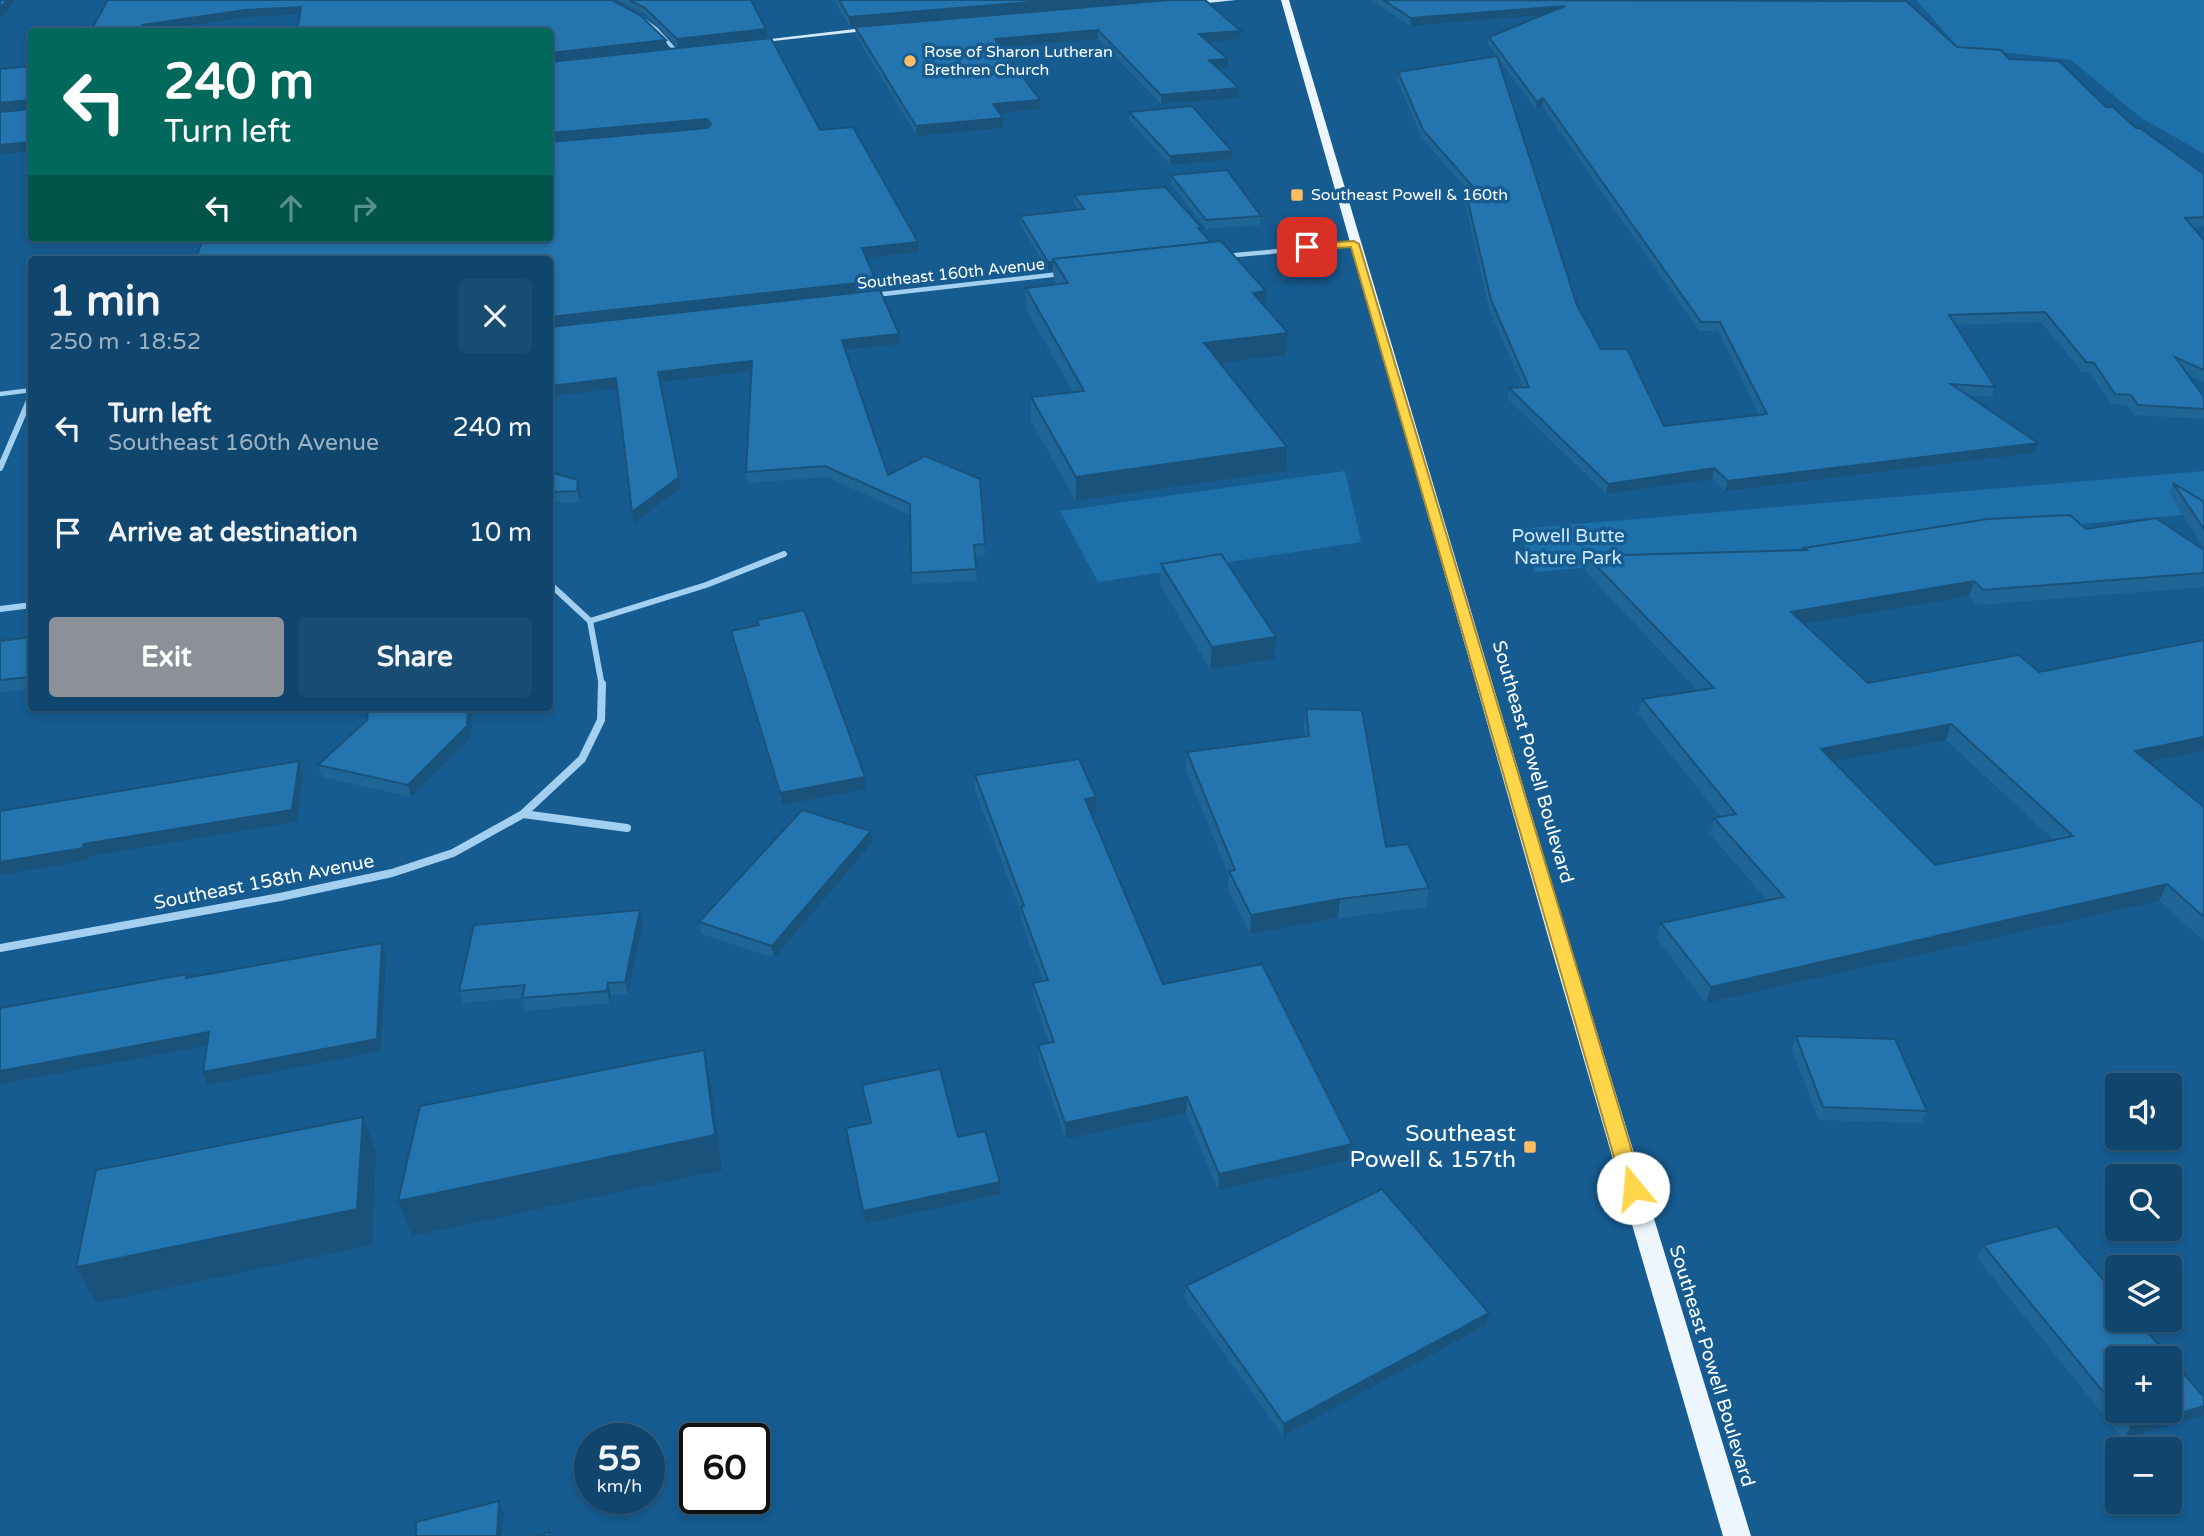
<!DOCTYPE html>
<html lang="en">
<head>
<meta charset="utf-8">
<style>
  :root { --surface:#10456d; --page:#194c72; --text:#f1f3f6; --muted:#9cb1c2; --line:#305d80; --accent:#8c9099 }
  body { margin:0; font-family:"Varela Round",sans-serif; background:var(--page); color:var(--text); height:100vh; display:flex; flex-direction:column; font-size:26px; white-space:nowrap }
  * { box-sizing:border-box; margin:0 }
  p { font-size:23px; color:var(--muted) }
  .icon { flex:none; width:38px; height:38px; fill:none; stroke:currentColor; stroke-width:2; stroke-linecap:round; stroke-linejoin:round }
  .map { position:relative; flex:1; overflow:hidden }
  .side { position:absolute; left:28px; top:256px; width:525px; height:455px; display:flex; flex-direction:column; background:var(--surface); border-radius:7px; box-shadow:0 4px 10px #0003,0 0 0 2px var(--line) }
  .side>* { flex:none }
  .top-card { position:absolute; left:28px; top:28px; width:525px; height:214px; border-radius:7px; box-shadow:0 4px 10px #0003,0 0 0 2px var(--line); background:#00695c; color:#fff; overflow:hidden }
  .controls { position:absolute; left:2105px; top:1073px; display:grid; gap:14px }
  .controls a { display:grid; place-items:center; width:77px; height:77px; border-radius:7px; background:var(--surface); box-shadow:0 4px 10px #0003,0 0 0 2px var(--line); font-size:35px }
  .speed { position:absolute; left:574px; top:1423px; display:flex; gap:14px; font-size:35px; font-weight:700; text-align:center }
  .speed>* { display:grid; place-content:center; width:91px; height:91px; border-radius:50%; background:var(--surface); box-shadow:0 4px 10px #0003,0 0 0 2px var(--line); line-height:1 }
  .speed small { font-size:18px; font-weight:400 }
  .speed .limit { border:4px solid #111; border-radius:10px; background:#fff; color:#111 }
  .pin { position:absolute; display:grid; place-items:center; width:60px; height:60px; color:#fff; margin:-30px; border-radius:14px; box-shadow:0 4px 10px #0006 }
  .me { position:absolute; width:77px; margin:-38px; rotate:343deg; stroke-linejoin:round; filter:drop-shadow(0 0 5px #0008) }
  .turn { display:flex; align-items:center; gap:24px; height:147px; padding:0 21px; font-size:32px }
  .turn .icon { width:91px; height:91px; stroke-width:2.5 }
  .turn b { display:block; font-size:49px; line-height:60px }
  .lanes { display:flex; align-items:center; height:66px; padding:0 21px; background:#0003; justify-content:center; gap:35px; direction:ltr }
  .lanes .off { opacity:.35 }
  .round { display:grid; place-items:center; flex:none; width:74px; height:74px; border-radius:7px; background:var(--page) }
  .overview { display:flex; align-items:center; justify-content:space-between; height:119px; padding:0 21px }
  h1 { font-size:42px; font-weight:700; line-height:52px }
  .primary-button { display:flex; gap:14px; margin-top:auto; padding:14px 21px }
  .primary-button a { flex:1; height:80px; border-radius:7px; background:var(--accent); color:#fff; font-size:28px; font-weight:700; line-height:80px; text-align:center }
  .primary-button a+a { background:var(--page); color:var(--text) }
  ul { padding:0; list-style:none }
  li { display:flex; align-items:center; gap:21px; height:105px; padding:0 21px }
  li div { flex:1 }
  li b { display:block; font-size:26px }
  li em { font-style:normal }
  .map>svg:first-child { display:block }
</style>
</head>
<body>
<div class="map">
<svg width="2204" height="1536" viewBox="0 0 2204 1536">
  <rect width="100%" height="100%" fill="#165c91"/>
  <path fill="#1e70aa" d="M 1916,0 L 2204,0 L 2204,154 L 2140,117 L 2071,60 L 1958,47 Z
    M 1345,471 L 1361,542 L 1098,582 L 1060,511 Z
    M 2204,471 L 2204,513 L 1535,572 L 1518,529 Z"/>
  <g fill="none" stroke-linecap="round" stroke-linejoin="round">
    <path stroke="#a3d0f0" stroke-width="3.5" d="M 637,15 L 656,29 L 676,51"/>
    <path stroke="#a3d0f0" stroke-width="4.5" d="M 1225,256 L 1355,244
      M 874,295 L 1060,274
      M 0,394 L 32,390
      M 30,398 L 32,393"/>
    <path stroke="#a3d0f0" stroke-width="6" d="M 0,468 L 31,396
      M 550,584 L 590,621
      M 0,609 L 32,605
      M 590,621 L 706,585 L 784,554
      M 590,621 L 602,686"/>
    <path stroke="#a3d0f0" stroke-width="8" d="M 523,814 L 627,828
      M 0,948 L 280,897 L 392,873 L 453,853 L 523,814 L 582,759 L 601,720 L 602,684"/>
    <path fill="#d2e9fb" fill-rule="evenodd" d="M 1205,0 L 1236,0 L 1188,5 L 1185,3 Z
      M 872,27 L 874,30 L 756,43 L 753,41 Z"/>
    <path fill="#edf6ff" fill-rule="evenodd" d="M 1281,0 L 1289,0 L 1571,947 L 1751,1536 L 1723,1536 L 1551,947 Z"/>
  </g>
  <path fill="#1f6596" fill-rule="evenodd" d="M 108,0 L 612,0 L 640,15 L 666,40 L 667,48 L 550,62 L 771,38 L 820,130 L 853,127 L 918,242 L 919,252 L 866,257 L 876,281 L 877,290 L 880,290 L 899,334 L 900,344 L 846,350 L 888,475 L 925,456 L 980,479 L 985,555 L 975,556 L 977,581 L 912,584 L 910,515 L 827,477 L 748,483 L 746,472 L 752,371 L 660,382 L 681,488 L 634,523 L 617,389 L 550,396 L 550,259 L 196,259 L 203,238 L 550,238 L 550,32 L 297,32 L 300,14 L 247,17 L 151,32 L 90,32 Z
    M 617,0 L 751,0 L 766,29 L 767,37 L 678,47 L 646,15 Z
    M 834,0 L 1205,0 L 1241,31 L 1240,39 L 1209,42 L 1227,68 L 1218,69 L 1239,98 L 1161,104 L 1098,39 L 1001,47 L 1040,109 L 999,113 L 1003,118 L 1003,128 L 917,136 L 856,36 L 855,27 L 970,17 L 850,27 Z
    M 1372,0 L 1897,0 L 1957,47 L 2009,59 L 2106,107 L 2204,174 L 2204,226 L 2192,227 L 2204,240 L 2204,382 L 2188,375 L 2204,397 L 2204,419 L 2134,415 L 2127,405 L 2111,404 L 2090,372 L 2082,372 L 2041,322 L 1955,325 L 1995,387 L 1992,397 L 1968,395 L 2038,443 L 2034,453 L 1725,491 L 1712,479 L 1606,494 L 1507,398 L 1509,388 L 1523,387 L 1489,309 L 1464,198 L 1465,189 L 1466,189 L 1422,138 L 1397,80 L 1398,72 L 1496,56 L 1488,44 L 1489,37 L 1543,15 L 1410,26 ZM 1498,58 L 1536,110 L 1542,106 L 1699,331 L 1718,331 L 1759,415 L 1664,426 L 1601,349 L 1577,305 Z
    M 1129,112 L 1232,151 L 1232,159 L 1170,165 L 1129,120 Z
    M 1171,175 L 1261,216 L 1260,225 L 1206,229 L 1171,184 Z
    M 1074,195 L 1201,232 L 1211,242 L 1266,291 L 1265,307 L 1288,333 L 1286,355 L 1220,363 L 1286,471 L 1076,501 L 1031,421 L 1031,397 L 1073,392 L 1026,309 L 1026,288 L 1056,284 L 1054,280 L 1053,271 L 1048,271 L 1020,224 L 1020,216 L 1079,210 L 1074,204 Z
    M 550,472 L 578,480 L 581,491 L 580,502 L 550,503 Z
    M 2173,483 L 2204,502 L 2204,548 L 2169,493 Z
    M 2086,529 L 2204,550 L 2204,587 L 1978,605 L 1969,596 L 1804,624 L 1868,683 L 2039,672 L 2204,640 L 2204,751 L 2149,762 L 2204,807 L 2204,941 L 2159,901 L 1706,1003 L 1657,939 L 1661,923 L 1768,901 L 1710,834 L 1714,818 L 1721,817 L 1638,714 L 1642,699 L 1698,691 L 1585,571 L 1587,556 L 1803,550 L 1804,548 ZM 1946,740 L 2054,840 L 1935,865 L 1833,762 Z
    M 1161,564 L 1274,659 L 1210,669 L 1160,585 Z
    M 757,620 L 865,777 L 866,789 L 782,805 L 733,642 L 731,631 L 757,625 Z
    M 32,637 L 32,693 L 30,689 L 0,692 L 0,641 Z
    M 1306,709 L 1386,847 L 1429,888 L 1426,907 L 1338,918 L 1250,934 L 1228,890 L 1229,876 L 1186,770 L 1187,752 L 1305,737 L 1304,727 Z
    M 471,738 L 411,797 L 322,777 L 318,765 Z
    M 975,775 L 1096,797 L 1096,813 L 1091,814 L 1163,984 L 1352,1144 L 1350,1160 L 1218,1190 L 1186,1113 L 1066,1139 L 1039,1062 L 1038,1045 L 1049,1043 L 1034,999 L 1033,983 L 1043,981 L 1022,923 L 1021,913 L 975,790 Z
    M 872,843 L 774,958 L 701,934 L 699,922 Z
    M 640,910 L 643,922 L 628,994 L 611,996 L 610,1003 L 525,1011 L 522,998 L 463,1003 L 459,991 Z
    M 1796,1036 L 1927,1111 L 1921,1123 L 1818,1120 L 1792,1048 Z
    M 862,1085 L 958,1137 L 1000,1182 L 1001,1194 L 865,1224 L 846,1128 L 870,1123 L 864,1097 Z
    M 1983,1245 L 2204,1397 L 2204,1413 L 2202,1416 L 2123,1439 L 1977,1258 Z
    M 1186,1286 L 1489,1313 L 1486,1325 L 1283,1436 L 1185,1299 Z"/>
  <path fill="#19527a" d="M 7,0 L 15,0 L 0,19 L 0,9 Z
    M 1054,0 L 1176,0 L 850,27 L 849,17 Z
    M 1565,6 L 1564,13 L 1410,26 L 1411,18 Z
    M 301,7 L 303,14 L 247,17 L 151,32 L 144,32 L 142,25 L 245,10 Z
    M 766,29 L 767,37 L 678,47 L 677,39 Z
    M 1098,30 L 1098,39 L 995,48 L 995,39 Z
    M 1241,31 L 1240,39 L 1199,43 L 1199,34 Z
    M 666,40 L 667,48 L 550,61 L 550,63 L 550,53 Z
    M 1228,59 L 1227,68 L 1209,69 L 1209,60 Z
    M 1239,88 L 1239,98 L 1161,104 L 1161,95 Z
    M 1543,98 L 1542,106 L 1536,110 L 1537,102 Z
    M 29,100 L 32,108 L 0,111 L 0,103 Z
    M 1040,100 L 1040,109 L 993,114 L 993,104 Z
    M 1003,118 L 1003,128 L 917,136 L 916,126 Z
    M 707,119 L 708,128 L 550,142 L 550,133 Z
    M 32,142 L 32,151 L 0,154 L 0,145 Z
    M 1232,151 L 1232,159 L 1170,165 L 1170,156 Z
    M 918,242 L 919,252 L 863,258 L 862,248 Z
    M 1048,262 L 1053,262 L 1053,271 L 1048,271 Z
    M 876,281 L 877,290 L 550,327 L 550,317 Z
    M 1266,291 L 1265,313 L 1253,293 Z
    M 1288,333 L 1286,355 L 1203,365 L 1204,343 Z
    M 899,334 L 900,344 L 843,350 L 842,340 Z
    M 752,361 L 754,371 L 660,382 L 658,372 Z
    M 616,378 L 618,389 L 550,396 L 550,386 Z
    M 2038,443 L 2034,453 L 1725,491 L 1728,481 Z
    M 1287,447 L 1286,471 L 1076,501 L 1076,477 Z
    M 1714,468 L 1712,479 L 1606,494 L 1608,484 Z
    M 679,477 L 681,488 L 634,523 L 632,512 Z
    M 578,480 L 581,491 L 580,502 L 577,491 Z
    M 1974,581 L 1969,596 L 1787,627 L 1791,612 Z
    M 1276,637 L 1274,659 L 1210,669 L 1212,647 Z
    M 468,707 L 472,707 L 471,738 L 411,797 L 408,785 Z
    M 1951,724 L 1946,740 L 1816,765 L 1821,749 Z
    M 2204,737 L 2204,751 L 2128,766 L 2135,751 Z
    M 299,761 L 303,773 L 297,822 L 89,856 L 88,860 L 0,875 L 0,862 L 84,844 Z
    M 865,777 L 866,789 L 782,805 L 780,793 Z
    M 1096,797 L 1096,813 L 1085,815 L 1085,799 Z
    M 871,831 L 872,843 L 774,958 L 772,946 Z
    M 2167,884 L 2159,901 L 1706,1003 L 1711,987 Z
    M 1340,899 L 1338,918 L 1250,934 L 1251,915 Z
    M 640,910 L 643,922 L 628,994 L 625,982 Z
    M 382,943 L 386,956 L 381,1051 L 208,1085 L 203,1072 Z
    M 608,983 L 611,996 L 610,1003 L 607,991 Z
    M 209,1032 L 215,1044 L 0,1084 L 0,1071 Z
    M 704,1050 L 711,1085 L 722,1170 L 412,1236 L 398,1201 Z
    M 1187,1097 L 1186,1113 L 1066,1139 L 1065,1123 Z
    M 363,1117 L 376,1152 L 372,1245 L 96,1303 L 76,1267 Z
    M 1352,1144 L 1350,1160 L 1218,1190 L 1219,1174 Z
    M 1000,1182 L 1001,1194 L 865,1224 L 863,1211 Z
    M 1489,1313 L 1486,1325 L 1283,1436 L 1284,1424 Z
    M 2204,1406 L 2204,1413 L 2202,1416 L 2123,1439 L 2131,1427 Z
    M 499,1501 L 504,1513 L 502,1536 L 497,1536 Z"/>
  <path fill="#2475af" stroke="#19527a" stroke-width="2" fill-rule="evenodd" d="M 0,0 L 7,0 L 0,9 Z
    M 108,0 L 612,0 L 640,15 L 666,40 L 550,53 L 550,32 L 297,32 L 301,7 L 245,10 L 142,25 L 146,32 L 90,32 Z
    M 629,0 L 751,0 L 766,29 L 677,39 L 645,8 Z
    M 839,0 L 1054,0 L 849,17 Z
    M 1169,0 L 1205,0 L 1241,31 L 1199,34 L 1228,59 L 1209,60 L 1239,88 L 1161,95 L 1098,30 L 995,39 L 1040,100 L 993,104 L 1003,118 L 916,126 L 855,27 Z
    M 1383,0 L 1906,1 L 1957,47 L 2001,50 L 2009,59 L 2059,61 L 2106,107 L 2113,107 L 2136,128 L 2140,128 L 2204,174 L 2204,217 L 2185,218 L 2204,240 L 2204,370 L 2175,357 L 2204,397 L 2204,409 L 2138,405 L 2131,395 L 2115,394 L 2094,363 L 2086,362 L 2045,312 L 1949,315 L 1995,387 L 1951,384 L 2038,443 L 1728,481 L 1714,468 L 1608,484 L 1509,388 L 1529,387 L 1491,300 L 1465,189 L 1475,189 L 1423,130 L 1398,72 L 1497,56 L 1577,305 L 1601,349 L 1627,349 L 1664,426 L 1767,414 L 1720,322 L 1701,322 L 1543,98 L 1537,102 L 1489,37 L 1565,6 L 1411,18 Z
    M 771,38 L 820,130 L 853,127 L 918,242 L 862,248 L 876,281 L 550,317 L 550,259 L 196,259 L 203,238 L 550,238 L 550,142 L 707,128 L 711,124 L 707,119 L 550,133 L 550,62 Z
    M 32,66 L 32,103 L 29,100 L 0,103 L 0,69 Z
    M 32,104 L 32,142 L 0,145 L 0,112 L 31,109 Z
    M 1192,106 L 1232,151 L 1170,156 L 1129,112 Z
    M 1227,170 L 1261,216 L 1206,220 L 1171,175 Z
    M 1165,187 L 1202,228 L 1198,228 L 1211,242 L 1053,259 L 1053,262 L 1048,262 L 1020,216 L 1084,209 L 1074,195 Z
    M 1221,241 L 1266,291 L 1253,293 L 1288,333 L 1204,343 L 1287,447 L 1076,477 L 1031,397 L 1084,391 L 1026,288 L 1068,283 L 1053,259 Z
    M 880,290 L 899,334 L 842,340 L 888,475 L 925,456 L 980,479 L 985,544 L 974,545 L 976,569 L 911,573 L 910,504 L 825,466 L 746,472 L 752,361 L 658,372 L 679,477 L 632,512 L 616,378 L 550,386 L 550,327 Z
    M 550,472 L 578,480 L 577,491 L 550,492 Z
    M 2173,483 L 2204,502 L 2204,529 Z
    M 2070,515 L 2086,529 L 2156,518 L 2204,550 L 2204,573 L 1983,590 L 1974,581 L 1791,612 L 1868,683 L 2019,655 L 2039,672 L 2204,640 L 2204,737 L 2135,751 L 2204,807 L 2204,917 L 2167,884 L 1711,987 L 1661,923 L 1784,897 L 1714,818 L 1736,814 L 1642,699 L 1714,688 L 1587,556 L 1807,550 L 1804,548 L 1988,519 ZM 1951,724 L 2073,836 L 1935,865 L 1821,749 Z
    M 1221,554 L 1276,637 L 1212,647 L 1161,564 Z
    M 804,610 L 865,777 L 780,793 L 731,631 L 759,625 L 757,620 Z
    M 32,637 L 32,685 L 28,686 L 28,677 L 0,680 L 0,641 Z
    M 368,707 L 468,707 L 467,726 L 408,785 L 318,765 L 367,720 Z
    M 1306,709 L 1362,710 L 1386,847 L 1408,844 L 1429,888 L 1340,899 L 1251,915 L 1229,871 L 1235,870 L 1187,752 L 1309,736 Z
    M 1079,759 L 1096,797 L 1085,799 L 1163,984 L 1262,964 L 1352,1144 L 1219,1174 L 1187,1097 L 1065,1123 L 1038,1045 L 1054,1042 L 1033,983 L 1048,980 L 1021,907 L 1024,906 L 975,775 Z
    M 299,761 L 292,810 L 84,844 L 83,848 L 0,862 L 0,811 Z
    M 802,810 L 871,831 L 772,946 L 699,922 Z
    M 640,910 L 625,982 L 608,983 L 607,991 L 522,998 L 525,985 L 459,991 L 474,925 Z
    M 382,943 L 377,1039 L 203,1072 L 209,1032 L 0,1071 L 0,1008 L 187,974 L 186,978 Z
    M 1796,1036 L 1895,1039 L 1927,1111 L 1823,1107 Z
    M 704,1050 L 715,1135 L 398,1201 L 420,1106 Z
    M 940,1069 L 958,1137 L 985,1131 L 1000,1182 L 863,1211 L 846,1128 L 871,1123 L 862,1085 Z
    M 363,1117 L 357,1209 L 76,1267 L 96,1170 Z
    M 1382,1189 L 1489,1313 L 1284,1424 L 1186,1286 Z
    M 2057,1226 L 2118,1297 L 2118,1320 L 2137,1320 L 2204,1397 L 2204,1406 L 2131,1427 L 2118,1410 L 2170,1410 L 2170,1358 L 2118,1358 L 2118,1410 L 1983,1245 Z
    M 499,1501 L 497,1536 L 416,1536 L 416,1522 Z
    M 550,1532 L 550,1536 L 536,1536 Z"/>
  <path fill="#ffd54a" stroke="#a68a30" stroke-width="2" d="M 1354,241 L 1359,244 L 1643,1188 L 1640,1194 L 1633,1197 L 1626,1194 L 1623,1188 L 1351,247 L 1307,250 L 1302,247 L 1307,244 Z"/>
  <g fill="#ffbd63" stroke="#165c91" stroke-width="2.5">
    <circle cx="910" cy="61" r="7"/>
    <rect x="1290" y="188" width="14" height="14" rx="3.5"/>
    <rect x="1523" y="1140" width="14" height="14" rx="3.5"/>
  </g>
  <g text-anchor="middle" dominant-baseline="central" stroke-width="7" stroke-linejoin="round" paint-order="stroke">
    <g font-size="16" fill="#fff" stroke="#165c91" text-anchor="start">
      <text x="924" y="52">Rose of Sharon Lutheran<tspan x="924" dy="18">Brethren Church</tspan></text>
      <text x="1311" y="195">Southeast Powell &amp; 160th</text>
    </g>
    <g font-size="16" fill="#fff" stroke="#165c91">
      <text transform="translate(951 274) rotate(-6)">Southeast 160th Avenue</text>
    </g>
    <g font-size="19" fill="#cae7fc" stroke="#165c91">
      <text x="1568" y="536">Powell Butte<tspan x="1568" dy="22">Nature Park</tspan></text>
    </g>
    <g font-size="19" fill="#fff" stroke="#165c91">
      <text transform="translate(1533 762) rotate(74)">Southeast Powell Boulevard</text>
      <text transform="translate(264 882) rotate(-11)">Southeast 158th Avenue</text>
      <text transform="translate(1712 1366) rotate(73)">Southeast Powell Boulevard</text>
    </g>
    <g font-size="23" fill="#fff" stroke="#165c91" text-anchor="end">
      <text x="1516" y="1134">Southeast<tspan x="1516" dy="26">Powell &amp; 157th</tspan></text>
    </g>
  </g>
</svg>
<div class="controls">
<a><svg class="icon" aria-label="sound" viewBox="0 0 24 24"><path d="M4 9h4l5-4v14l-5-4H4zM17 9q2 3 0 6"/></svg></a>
<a><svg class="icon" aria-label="search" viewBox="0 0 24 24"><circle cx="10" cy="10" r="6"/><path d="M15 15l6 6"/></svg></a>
<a><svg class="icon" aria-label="layers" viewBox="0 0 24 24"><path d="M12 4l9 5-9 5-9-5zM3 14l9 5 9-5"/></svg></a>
<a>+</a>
<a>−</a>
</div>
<div class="speed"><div>55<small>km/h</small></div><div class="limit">60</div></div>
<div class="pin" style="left:1307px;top:247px;background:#d93025"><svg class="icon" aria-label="arrive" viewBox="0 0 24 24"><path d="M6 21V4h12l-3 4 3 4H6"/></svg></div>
<svg class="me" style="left:1633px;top:1188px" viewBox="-20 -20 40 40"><circle r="19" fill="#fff"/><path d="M0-13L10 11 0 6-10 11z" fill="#ffd54a"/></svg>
<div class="top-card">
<div class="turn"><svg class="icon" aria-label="left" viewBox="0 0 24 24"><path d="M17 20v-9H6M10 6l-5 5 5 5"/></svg><div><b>240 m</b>Turn left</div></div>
<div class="lanes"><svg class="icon" aria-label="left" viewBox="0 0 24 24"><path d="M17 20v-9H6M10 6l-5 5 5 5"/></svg><svg class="icon off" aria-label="ahead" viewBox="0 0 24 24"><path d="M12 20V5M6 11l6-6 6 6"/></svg><svg class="icon off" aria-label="right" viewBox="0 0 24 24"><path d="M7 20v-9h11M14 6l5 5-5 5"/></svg></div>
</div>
<section class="side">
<div class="overview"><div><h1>1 min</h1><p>250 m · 18:52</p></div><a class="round"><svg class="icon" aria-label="close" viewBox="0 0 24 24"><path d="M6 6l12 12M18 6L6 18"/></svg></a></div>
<ul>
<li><svg class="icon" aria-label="left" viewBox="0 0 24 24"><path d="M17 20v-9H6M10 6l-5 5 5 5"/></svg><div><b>Turn left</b><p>Southeast 160th Avenue</p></div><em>240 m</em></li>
<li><svg class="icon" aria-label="arrive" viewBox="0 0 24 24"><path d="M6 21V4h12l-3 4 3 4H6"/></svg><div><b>Arrive at destination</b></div><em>10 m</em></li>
</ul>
<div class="primary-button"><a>Exit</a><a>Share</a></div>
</section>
</div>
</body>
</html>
